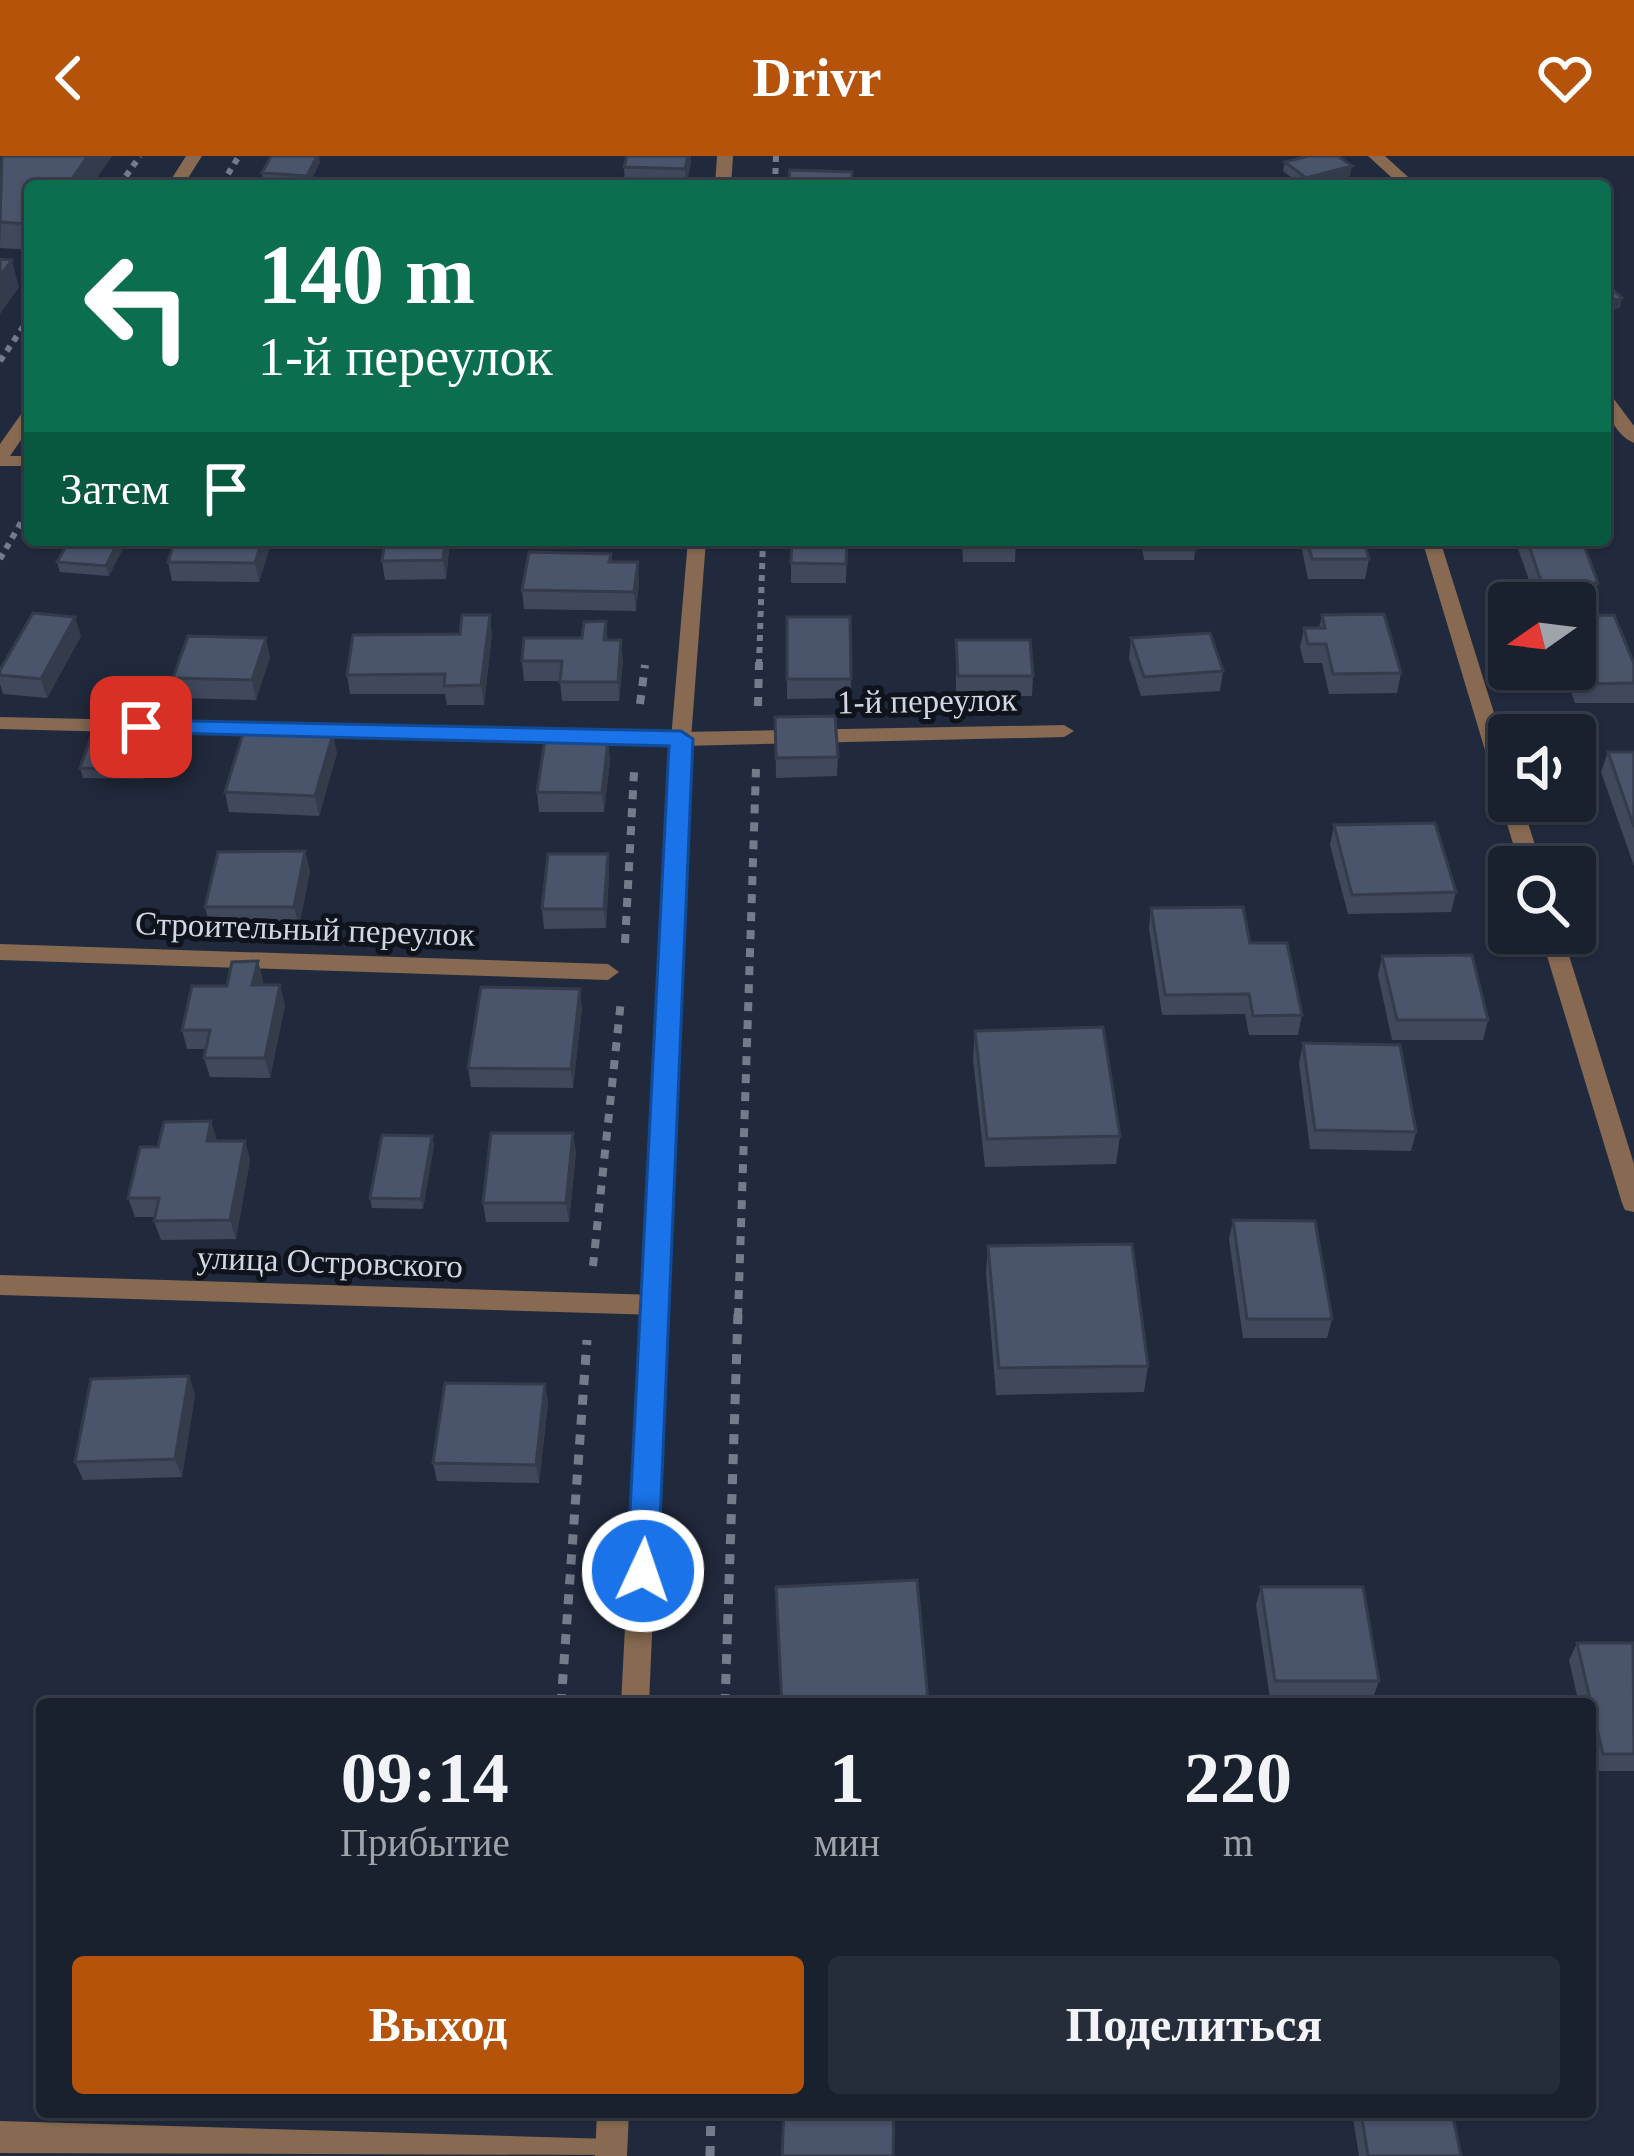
<!DOCTYPE html>
<html lang="ru">
<head>
<meta charset="utf-8">
<style>
  :root { --surface:#19202e; --page:#262d3a; --text:#f1f3f6; --muted:#9fa3aa; --line:#373e4a; --accent:#b45309 }
  body { margin:0; font-family:Georgia,serif; background:var(--page); color:var(--text); height:100vh; display:flex; flex-direction:column; font-size:45px; white-space:nowrap }
  * { box-sizing:border-box; margin:0 }
  p { font-size:39px; color:var(--muted) }
  .icon { flex:none; width:66px; height:66px; fill:none; stroke:currentColor; stroke-width:2; stroke-linecap:round; stroke-linejoin:round }
  .map { position:relative; flex:1; overflow:hidden }
  .panel { position:absolute; left:36px; top:1542px; width:1560px; height:420px; display:flex; flex-direction:column; background:var(--surface); border-radius:12px; box-shadow:0 3px 9px #0004,0 0 0 3px var(--line) }
  .panel>* { flex:none }
  .banner { position:absolute; left:24px; top:24px; width:1587px; height:366px; border-radius:12px; box-shadow:0 3px 9px #0004,0 0 0 3px var(--line); background:#0b6e4f; color:#fff; overflow:hidden }
  .needle { width:78px; rotate:256deg }
  .tools { position:absolute; left:1488px; top:426px; display:grid; gap:24px }
  .tools a { display:grid; place-items:center; width:108px; height:108px; border-radius:12px; background:var(--surface); box-shadow:0 3px 9px #0004,0 0 0 3px var(--line); font-size:60px }
  .pin { position:absolute; display:grid; place-items:center; width:102px; height:102px; color:#fff; margin:-51px; border-radius:24px; box-shadow:0 6px 18px #0006 }
  .me { position:absolute; width:132px; margin:-66px; rotate:3deg; stroke-linejoin:round; filter:drop-shadow(0 0 9px #0008) }
  .turn { display:flex; align-items:center; gap:42px; height:252px; padding:0 36px; font-size:54px }
  .turn .icon { width:156px; height:156px; stroke-width:2.5 }
  .turn b { display:block; font-size:84px; line-height:102px }
  .then { display:flex; align-items:center; height:114px; padding:0 36px; background:#0003; gap:24px; font-size:45px }
  .eta { display:flex; justify-content:space-evenly; align-items:center; height:204px; text-align:center }
  .eta b { font-size:72px; font-weight:800; line-height:84px }
  .action { display:flex; gap:24px; margin-top:auto; padding:24px 36px }
  .action a { flex:1; height:138px; border-radius:12px; background:var(--accent); color:#fff; font-size:48px; font-weight:800; line-height:138px; text-align:center }
  .action a+a { background:var(--page); color:var(--text) }
  header { display:flex; justify-content:space-between; align-items:center; height:156px; padding:0 36px; background:var(--accent); color:#fff; font-size:54px; font-weight:800 }
  .map>svg:first-child { display:block }
</style>
</head>
<body>
<header><svg class="icon" aria-label="back" viewBox="0 0 24 24"><path d="M15 5l-7 7 7 7"/></svg>Drivr<svg class="icon" aria-label="heart" viewBox="0 0 24 24"><path d="M12 20l-8-8c-3-5 5-10 8-4 3-6 11-1 8 4z"/></svg></header>
<div class="map">
<svg width="1634" height="2000" viewBox="0 0 1634 2000">
  <rect width="100%" height="100%" fill="#212a3d"/>
  <g fill="none" stroke-linecap="round" stroke-linejoin="round">
    <path stroke="#747c8c" stroke-width="6" stroke-dasharray="6 6" stroke-linecap="butt" d="M 228,18 L 239,0
      M 119,30 L 140,0
      M 775,30 L 776,0
      M 0,205 L 30,161
      M 0,403 L 30,351
      M 759,509 L 763,384"/>
    <path stroke="#747c8c" stroke-width="8" stroke-dasharray="9 9" stroke-linecap="butt" d="M 640,548 L 645,509
      M 758,550 L 759,506
      M 625,787 L 634,616
      M 593,1110 L 621,844
      M 738,1161 L 756,613"/>
    <path stroke="#747c8c" stroke-width="9" stroke-dasharray="10 10" stroke-linecap="butt" d="M 561,1548 L 587,1184
      M 725,1548 L 738,1158
      M 710,2000 L 711,1956"/>
    <path fill="#876a51" fill-rule="evenodd" d="M 717,0 L 733,0 L 731,30 L 715,30 Z
      M 1368,0 L 1385,0 L 1418,30 L 1401,30 Z
      M 1605,238 L 1611,239 L 1634,270 L 1634,287 C 1616,279 1605,257 1605,238 Z
      M 1422,384 L 1440,384 L 1509,605 L 1509,645 L 1521,645 L 1542,711 L 1520,711 Z
      M 0,561 L 681,576 L 1064,569 L 1074,575 L 1064,581 L 681,590 L 0,573 Z
      M 1540,777 L 1562,777 L 1634,1008 L 1634,1056 L 1625,1054 L 1622,1047 Z
      M 0,788 L 608,808 L 619,816 L 608,824 L 0,804 Z
      M 0,1119 L 657,1139 L 666,1142 L 670,1149 L 666,1156 L 657,1159 L 0,1139 Z
      M 0,1965 L 611,1983 L 623,1987 L 627,1999 L 0,1997 Z"/>
    <path fill="#876a51" fill-rule="evenodd" d="M 186,0 L 202,0 L 183,30 L 167,30 Z
      M 30,253 L 30,271 L 10,300 L 30,300 L 30,310 L 0,310 L 0,288 L 24,254 Z
      M 688,384 L 706,384 L 691,583 L 649,1548 L 621,1548 L 671,583 Z
      M 597,1956 L 629,1956 L 627,2000 L 595,2000 Z"/>
  </g>
  <path fill="#40485b" d="M 2,0 L 112,0 L 91,30 L 30,30 L 30,94 L 0,92 Z
    M 320,6 L 309,29 L 264,27 L 262,17 Z
    M 1285,6 L 1350,20 L 1311,30 L 1302,30 L 1283,15 Z
    M 691,7 L 686,30 L 625,29 L 624,11 Z
    M 127,384 L 109,420 L 60,416 L 57,406 Z
    M 175,384 L 272,384 L 259,426 L 172,425 L 168,406 Z
    M 385,384 L 450,384 L 446,423 L 385,424 L 382,405 Z
    M 847,384 L 846,427 L 791,427 L 791,407 Z
    M 962,384 L 1016,384 L 1015,406 L 963,406 Z
    M 1141,384 L 1193,384 L 1195,394 L 1194,404 L 1144,404 Z
    M 1300,384 L 1364,384 L 1369,403 L 1365,423 L 1308,423 Z
    M 1515,384 L 1582,384 L 1598,427 L 1592,447 L 1537,447 Z
    M 611,398 L 612,406 L 639,426 L 636,455 L 524,453 L 522,434 Z
    M 1322,459 L 1401,517 L 1397,537 L 1329,538 L 1322,507 L 1304,507 L 1300,491 L 1304,472 L 1319,472 Z
    M 787,461 L 850,461 L 851,542 L 787,543 Z
    M 606,465 L 607,484 L 623,504 L 619,545 L 562,545 L 560,525 L 524,525 L 522,505 L 582,482 Z
    M 492,478 L 484,549 L 447,549 L 445,538 L 350,538 L 347,519 Z
    M 81,480 L 47,542 L 3,538 L 0,528 L 0,514 Z
    M 1131,482 L 1223,515 L 1220,535 L 1141,540 L 1129,502 Z
    M 956,484 L 1033,520 L 1032,540 L 956,540 Z
    M 270,501 L 256,544 L 178,542 L 173,522 Z
    M 1634,508 L 1634,547 L 1575,547 L 1563,513 Z
    M 775,561 L 838,601 L 837,620 L 776,622 Z
    M 152,581 L 154,591 L 144,623 L 83,622 L 80,612 Z
    M 608,585 L 610,605 L 604,656 L 539,656 L 537,636 Z
    M 1608,596 L 1634,596 L 1634,710 L 1601,616 Z
    M 337,597 L 319,660 L 229,656 L 225,636 Z
    M 1334,669 L 1456,736 L 1451,756 L 1348,758 L 1330,689 Z
    M 305,695 L 310,715 L 299,770 L 210,771 L 205,751 Z
    M 608,698 L 609,718 L 606,772 L 544,773 L 542,753 Z
    M 1151,752 L 1250,787 L 1302,859 L 1298,879 L 1249,879 L 1245,858 L 1162,859 L 1149,772 Z
    M 1382,800 L 1488,864 L 1483,884 L 1392,884 L 1378,819 Z
    M 258,805 L 263,825 L 262,829 L 285,849 L 270,922 L 210,921 L 204,902 L 206,893 L 187,893 L 182,874 L 227,830 Z
    M 582,852 L 573,932 L 471,931 L 468,912 Z
    M 975,875 L 1120,980 L 1116,1008 L 985,1011 L 973,903 Z
    M 1303,887 L 1416,976 L 1411,995 L 1310,993 L 1299,907 Z
    M 432,980 L 434,989 L 423,1053 L 372,1052 L 370,1042 Z
    M 217,985 L 245,985 L 250,1004 L 236,1083 L 161,1084 L 154,1065 L 155,1061 L 135,1061 L 128,1042 L 158,991 Z
    M 576,996 L 569,1066 L 486,1066 L 483,1047 Z
    M 1233,1064 L 1332,1163 L 1327,1182 L 1243,1182 L 1229,1083 Z
    M 988,1090 L 1148,1210 L 1144,1236 L 996,1239 L 986,1117 Z
    M 189,1220 L 195,1239 L 182,1321 L 83,1324 L 75,1306 Z
    M 545,1228 L 548,1247 L 539,1327 L 437,1325 L 433,1307 Z
    M 1261,1431 L 1379,1525 L 1373,1542 L 1270,1542 L 1256,1449 Z
    M 1577,1487 L 1634,1491 L 1634,1615 L 1594,1615 L 1590,1597 L 1590,1548 L 1579,1548 L 1569,1504 Z
    M 928,1544 L 928,1548 L 781,1548 Z
    M 42,1697 L 42,1745 L 34,1732 Z
    M 1352,1956 L 1452,1956 L 1461,2000 L 1359,2000 Z"/>
  <path fill="#343b4a" d="M 88,0 L 112,0 L 91,30 L 67,30 Z
    M 317,0 L 319,0 L 320,6 L 309,29 L 307,20 Z
    M 688,0 L 691,0 L 691,7 L 686,30 L 685,13 Z
    M 1352,10 L 1350,20 L 1305,30 L 1306,22 Z
    M 12,104 L 19,131 L 0,158 L 0,120 Z
    M 1622,142 L 1620,152 L 1605,155 L 1605,146 Z
    M 119,384 L 127,384 L 109,420 L 106,410 Z
    M 262,384 L 272,384 L 259,426 L 255,407 Z
    M 445,384 L 450,384 L 446,423 L 443,404 Z
    M 638,406 L 639,426 L 636,455 L 634,436 Z
    M 490,459 L 492,478 L 484,549 L 481,529 Z
    M 75,461 L 81,480 L 47,542 L 41,523 Z
    M 266,482 L 270,501 L 256,544 L 252,524 Z
    M 621,484 L 623,504 L 619,545 L 618,526 Z
    M 333,578 L 337,597 L 319,660 L 315,640 Z
    M 152,581 L 154,591 L 144,623 L 141,613 Z
    M 608,585 L 610,605 L 604,656 L 602,637 Z
    M 305,695 L 310,715 L 299,770 L 294,751 Z
    M 608,698 L 609,718 L 606,772 L 604,753 Z
    M 258,805 L 263,825 L 257,849 L 252,829 Z
    M 280,829 L 285,849 L 270,922 L 265,902 Z
    M 580,833 L 582,852 L 573,932 L 571,913 Z
    M 211,965 L 217,984 L 213,1005 L 207,985 Z
    M 573,977 L 576,996 L 569,1066 L 566,1047 Z
    M 432,980 L 434,989 L 423,1053 L 421,1043 Z
    M 245,985 L 250,1004 L 236,1083 L 230,1064 Z
    M 189,1220 L 195,1239 L 182,1321 L 175,1303 Z
    M 545,1228 L 548,1247 L 539,1327 L 536,1309 Z"/>
  <path fill="#4a546a" stroke="#343b4a" stroke-width="3" d="M 2,0 L 88,0 L 67,30 L 30,30 L 30,68 L 0,66 Z
    M 271,0 L 317,0 L 307,20 L 262,17 Z
    M 627,0 L 688,0 L 685,13 L 624,11 Z
    M 1308,0 L 1338,0 L 1352,10 L 1306,22 L 1285,6 Z
    M 790,14 L 852,16 L 851,30 L 788,30 Z
    M 0,103 L 12,104 L 0,120 Z
    M 1605,127 L 1622,142 L 1605,146 Z
    M 70,384 L 119,384 L 106,410 L 57,406 Z
    M 175,384 L 262,384 L 255,407 L 168,406 Z
    M 385,384 L 445,384 L 443,404 L 382,405 Z
    M 792,384 L 847,384 L 846,408 L 791,407 Z
    M 964,384 L 1016,384 L 1016,387 L 964,387 Z
    M 1144,384 L 1193,384 L 1195,394 L 1145,394 Z
    M 1307,384 L 1364,384 L 1369,403 L 1312,403 Z
    M 1527,384 L 1582,384 L 1598,427 L 1542,428 Z
    M 529,396 L 611,398 L 609,406 L 638,406 L 634,436 L 522,434 Z
    M 33,457 L 75,461 L 41,523 L 0,519 L 0,514 Z
    M 1384,458 L 1401,517 L 1333,518 L 1326,488 L 1308,488 L 1304,472 L 1325,472 L 1322,459 Z
    M 462,459 L 490,459 L 481,529 L 444,530 L 445,518 L 347,519 L 353,479 L 460,478 Z
    M 1614,459 L 1634,508 L 1634,527 L 1581,528 L 1575,511 L 1575,460 Z
    M 787,461 L 850,461 L 851,523 L 787,523 Z
    M 606,465 L 604,484 L 621,484 L 618,526 L 560,526 L 562,505 L 522,505 L 524,482 L 582,482 L 584,466 Z
    M 1210,477 L 1223,515 L 1144,521 L 1131,482 Z
    M 188,480 L 266,482 L 252,524 L 173,522 Z
    M 956,484 L 1030,484 L 1033,520 L 958,520 Z
    M 835,560 L 838,601 L 776,602 L 775,561 Z
    M 244,574 L 333,578 L 315,640 L 225,636 Z
    M 91,580 L 152,581 L 141,613 L 80,612 Z
    M 545,584 L 608,585 L 602,637 L 537,636 Z
    M 1608,596 L 1634,596 L 1634,671 Z
    M 1435,667 L 1456,736 L 1352,739 L 1334,669 Z
    M 305,695 L 294,751 L 205,751 L 218,696 Z
    M 548,698 L 608,698 L 604,753 L 542,753 Z
    M 1243,751 L 1250,787 L 1287,787 L 1302,859 L 1253,860 L 1249,838 L 1165,839 L 1151,752 Z
    M 1472,799 L 1488,864 L 1397,864 L 1382,800 Z
    M 258,805 L 252,829 L 280,829 L 265,902 L 204,902 L 210,874 L 182,874 L 192,830 L 227,830 L 232,806 Z
    M 481,831 L 580,833 L 571,913 L 468,912 Z
    M 1103,871 L 1120,980 L 987,983 L 975,875 Z
    M 1303,887 L 1400,889 L 1416,976 L 1315,974 Z
    M 211,965 L 207,985 L 245,985 L 230,1064 L 154,1065 L 159,1042 L 128,1042 L 140,991 L 158,991 L 164,966 Z
    M 491,977 L 573,977 L 566,1047 L 483,1047 Z
    M 382,979 L 432,980 L 421,1043 L 370,1042 Z
    M 1233,1064 L 1315,1065 L 1332,1163 L 1247,1163 Z
    M 1132,1088 L 1148,1210 L 999,1212 L 988,1090 Z
    M 189,1220 L 175,1303 L 75,1306 L 91,1223 Z
    M 445,1227 L 545,1228 L 536,1309 L 433,1307 Z
    M 917,1424 L 928,1544 L 847,1548 L 782,1548 L 776,1431 Z
    M 1261,1431 L 1363,1431 L 1379,1525 L 1275,1525 Z
    M 1577,1487 L 1633,1487 L 1634,1598 L 1603,1598 Z
    M 42,1697 L 42,1732 L 34,1732 Z
    M 784,1956 L 894,1956 L 893,2000 L 782,2000 Z
    M 1361,1956 L 1452,1956 L 1461,2000 L 1368,2000 Z"/>
  <path fill="#1a73e8" stroke="#114b97" stroke-width="3" d="M 141,564 L 681,575 L 693,583 L 658,1415 L 654,1424 L 643,1428 L 632,1424 L 627,1415 L 669,590 L 133,576 L 129,571 Z"/>
  <g text-anchor="middle" dominant-baseline="central" stroke-width="10" stroke-linejoin="round" paint-order="stroke">
    <g font-size="33" fill="#d1d7e4" stroke="#0f131b">
      <text transform="translate(927 545) rotate(-1)">1-й переулок</text>
      <text transform="translate(305 773) rotate(2)">Строительный переулок</text>
      <text transform="translate(330 1106) rotate(2)">улица Островского</text>
    </g>
  </g>
</svg>
<div class="tools">
<a><svg class="needle" viewBox="-14 -14 28 28"><path d="M0-13l5 13h-10z" fill="#e53935"/><path d="M0 13l5-13h-10z" fill="#9fa3aa"/></svg></a>
<a><svg class="icon" aria-label="sound" viewBox="0 0 24 24"><path d="M4 9h4l5-4v14l-5-4H4zM17 9q2 3 0 6"/></svg></a>
<a><svg class="icon" aria-label="search" viewBox="0 0 24 24"><circle cx="10" cy="10" r="6"/><path d="M15 15l6 6"/></svg></a>
</div>
<div class="pin" style="left:141px;top:571px;background:#d93025"><svg class="icon" aria-label="arrive" viewBox="0 0 24 24"><path d="M6 21V4h12l-3 4 3 4H6"/></svg></div>
<svg class="me" style="left:643px;top:1415px" viewBox="-20 -20 40 40"><circle r="17" fill="#1a73e8" stroke="#fff" stroke-width="3"/><path d="M0-11L8 9 0 5-8 9z" fill="#fff"/></svg>
<div class="banner">
<div class="turn"><svg class="icon" aria-label="left" viewBox="0 0 24 24"><path d="M17 20v-9H6M10 6l-5 5 5 5"/></svg><div><b>140 m</b>1-й переулок</div></div>
<div class="then">Затем<svg class="icon" aria-label="arrive" viewBox="0 0 24 24"><path d="M6 21V4h12l-3 4 3 4H6"/></svg></div>
</div>
<section class="panel">
<div class="eta">
<div><b>09:14</b><p>Прибытие</p></div>
<div><b>1</b><p>мин</p></div>
<div><b>220</b><p>m</p></div>
</div>
<div class="action"><a>Выход</a><a>Поделиться</a></div>
</section>
</div>
</body>
</html>
